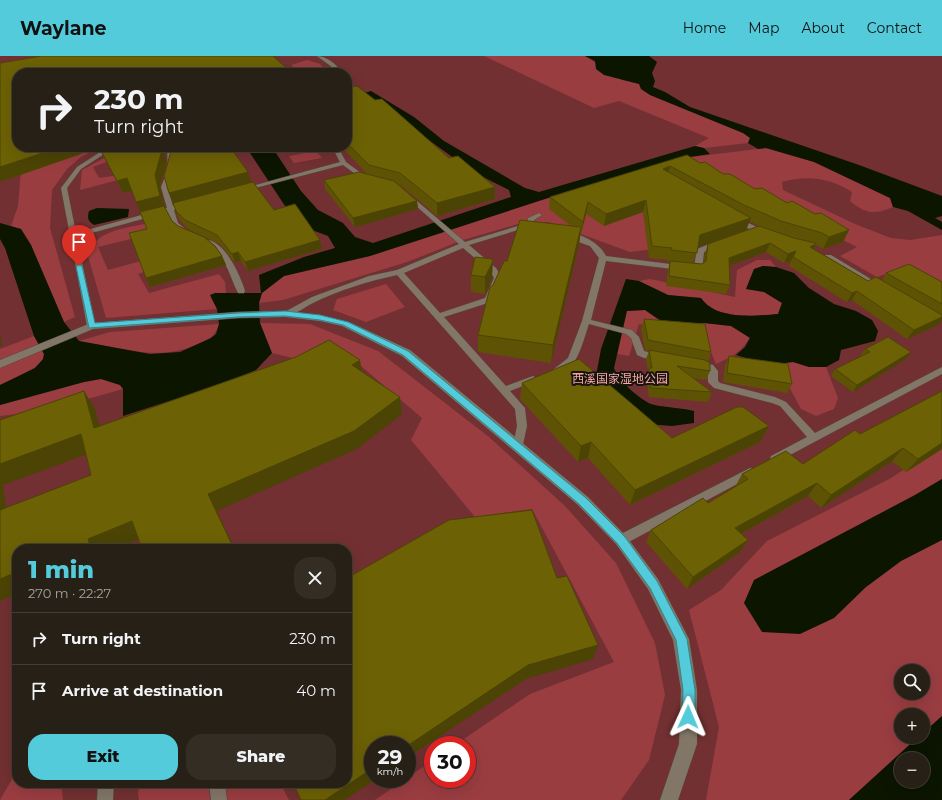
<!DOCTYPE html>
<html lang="en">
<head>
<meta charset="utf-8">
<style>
  :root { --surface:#272016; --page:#332d23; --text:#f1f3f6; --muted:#a4a3a1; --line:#433e35; --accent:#53cbdb }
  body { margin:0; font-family:Montserrat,"Noto Sans SC",sans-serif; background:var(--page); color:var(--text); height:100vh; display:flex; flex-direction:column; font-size:15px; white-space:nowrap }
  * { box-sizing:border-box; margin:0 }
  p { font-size:13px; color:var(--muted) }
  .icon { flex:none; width:22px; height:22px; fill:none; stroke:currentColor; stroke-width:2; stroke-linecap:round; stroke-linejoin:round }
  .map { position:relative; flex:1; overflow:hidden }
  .side { position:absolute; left:12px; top:488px; width:340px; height:244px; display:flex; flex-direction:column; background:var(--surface); border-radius:16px; box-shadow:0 4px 16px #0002,0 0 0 1px var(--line) }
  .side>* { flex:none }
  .guide { position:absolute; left:12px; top:12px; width:340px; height:84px; border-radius:16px; box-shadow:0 4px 16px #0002,0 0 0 1px var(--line); background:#272016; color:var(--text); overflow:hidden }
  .fabs { position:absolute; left:894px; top:608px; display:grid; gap:8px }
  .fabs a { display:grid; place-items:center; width:36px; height:36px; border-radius:50%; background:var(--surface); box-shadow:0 4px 16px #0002,0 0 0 1px var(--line); font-size:20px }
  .speed { position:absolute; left:364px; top:680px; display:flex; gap:8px; font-size:20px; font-weight:700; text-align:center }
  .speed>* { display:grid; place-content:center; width:52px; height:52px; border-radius:50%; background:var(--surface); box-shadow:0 4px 16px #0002,0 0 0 1px var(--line); line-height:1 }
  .speed small { font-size:10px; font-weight:400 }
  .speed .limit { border:6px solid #d22; background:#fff; color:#111 }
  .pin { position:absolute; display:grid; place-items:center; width:34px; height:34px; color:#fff; margin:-41px -17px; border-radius:50% 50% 50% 0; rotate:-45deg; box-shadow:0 0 4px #0007 }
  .pin .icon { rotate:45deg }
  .me { position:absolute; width:44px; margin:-22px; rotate:1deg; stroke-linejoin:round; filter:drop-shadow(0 0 3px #0008) }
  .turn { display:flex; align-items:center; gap:14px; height:84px; padding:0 16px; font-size:18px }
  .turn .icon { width:52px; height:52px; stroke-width:2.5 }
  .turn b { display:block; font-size:28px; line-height:34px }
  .round { display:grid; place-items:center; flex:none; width:42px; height:42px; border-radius:16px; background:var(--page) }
  .summary { display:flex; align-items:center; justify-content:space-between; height:68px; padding:0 16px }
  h1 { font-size:24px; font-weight:800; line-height:30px; color:var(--accent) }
  .cta { display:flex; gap:8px; margin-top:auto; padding:8px 16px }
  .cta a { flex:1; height:46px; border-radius:16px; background:var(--accent); color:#111; font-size:16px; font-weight:800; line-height:46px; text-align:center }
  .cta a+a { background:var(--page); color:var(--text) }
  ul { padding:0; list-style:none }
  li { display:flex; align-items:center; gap:12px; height:52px; padding:0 16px; border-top:1px solid var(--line) }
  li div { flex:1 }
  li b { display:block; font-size:15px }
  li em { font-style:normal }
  header { display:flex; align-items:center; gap:24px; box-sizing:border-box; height:56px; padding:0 20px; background:var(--accent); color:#111 }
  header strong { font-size:19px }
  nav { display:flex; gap:22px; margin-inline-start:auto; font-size:14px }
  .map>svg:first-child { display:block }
</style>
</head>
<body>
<header>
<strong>Waylane</strong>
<nav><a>Home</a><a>Map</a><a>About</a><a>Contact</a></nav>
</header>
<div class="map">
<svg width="942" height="744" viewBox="0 0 942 744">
  <rect width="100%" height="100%" fill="#342a1e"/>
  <path fill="#723032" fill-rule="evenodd" d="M 0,0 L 942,0 L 942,744 L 0,744 ZM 17,17 L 347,17 L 347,91 L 17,91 ZM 17,493 L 347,493 L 347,727 L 17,727 ZM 901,615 L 923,615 L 923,637 L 901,637 ZM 901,659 L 923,659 L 923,681 L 901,681 ZM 373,689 L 407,689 L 407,723 L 373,723 ZM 433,689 L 467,689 L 467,723 L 433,723 ZM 901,703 L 923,703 L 923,725 L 901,725 Z"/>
  <path fill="#9a3d41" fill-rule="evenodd" d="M 484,0 L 585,0 L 622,24 L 640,28 L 650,39 L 743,77 L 750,82 L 748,87 L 704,92 L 695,90 L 709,82 L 619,45 L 594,52 Z
    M 307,4 L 320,8 L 328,17 L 300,17 L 291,9 Z
    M 100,91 L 81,101 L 67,113 L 52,134 L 50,172 L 75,261 L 64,266 L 31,189 L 21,173 L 11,170 L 18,150 L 21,114 Z
    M 766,92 L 814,106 L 890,142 L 893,151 C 874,159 866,158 850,145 L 852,136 C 830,122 807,119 782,126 L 783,134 L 855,168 L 891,182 L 910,184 L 942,179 L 942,229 L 906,211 L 877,221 L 840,200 L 857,191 L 690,109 L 688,189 L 630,196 L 548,166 L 518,168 L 463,184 L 407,206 L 283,244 L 259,247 L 262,237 L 284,220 L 370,200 L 582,131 L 683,102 Z
    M 117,95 L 136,95 L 93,111 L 99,122 L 139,116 L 141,118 L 80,134 L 82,114 Z
    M 316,95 L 322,102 L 294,107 L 289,100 Z
    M 149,167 L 155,177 L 98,191 L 108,214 L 174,196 L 193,200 L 138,218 L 149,237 L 219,218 L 225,226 L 226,237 L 215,237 L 211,242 L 217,253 L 106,262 L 88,200 C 93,174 127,172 149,167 Z
    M 757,204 L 770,204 L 776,211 L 763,210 L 754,213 L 746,233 L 764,236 L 782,247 L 778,258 C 754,260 716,264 701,242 L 668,239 L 639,225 L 650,223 L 735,241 L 737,214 Z
    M 386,228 L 405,251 L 366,266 L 333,254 L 337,243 Z
    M 645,254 L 661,265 L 681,268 L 704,267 L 731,270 L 750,281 C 741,297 731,301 716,308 L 703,277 L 639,268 L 629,300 L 617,298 L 626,255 Z
    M 260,267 L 310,268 L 378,295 L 489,381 L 565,450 L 616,507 L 655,587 L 665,639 L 649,704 L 621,744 L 375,744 L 433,704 L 433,723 L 467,723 L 467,689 L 455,689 L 530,638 L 614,606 L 532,453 L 475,461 L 411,384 L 422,362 L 341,293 L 301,304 L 272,297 Z
    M 219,268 C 215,281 208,284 196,289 C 156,306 120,291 79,285 L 110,276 Z
    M 34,280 C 37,286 44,294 44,300 C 44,311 9,325 0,329 L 0,293 Z
    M 793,306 L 809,311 L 826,311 L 838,342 L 834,353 L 816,360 L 801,353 L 777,308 Z
    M 101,323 L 120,329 L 123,333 L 45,355 L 0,360 L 0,349 L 84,326 Z
    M 942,389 L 942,423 L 915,439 L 755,524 L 866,531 L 901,505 L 942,484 L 942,660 L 923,677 L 923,659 L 901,659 L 901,681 L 918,681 L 849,744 L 706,744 L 719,671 L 689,554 L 721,534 L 767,485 L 891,422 ZM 901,615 L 923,615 L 923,637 L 901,637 Z
    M 14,720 L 17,720 L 17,727 L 61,727 L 63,744 L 0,744 Z
    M 141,727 L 280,727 L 289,744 L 139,744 L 138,736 Z"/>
  <path fill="#0b1500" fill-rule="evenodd" d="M 585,0 L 649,0 L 657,6 L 652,17 L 655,25 L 653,31 L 665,36 L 690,51 L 859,109 L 942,140 L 942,160 L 935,162 L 942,166 L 942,174 L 908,155 L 893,151 L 890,142 L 814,106 L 766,92 L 758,93 L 748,87 L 750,82 L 743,77 L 650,39 L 641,33 L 639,28 L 604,19 L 596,13 L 595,5 Z
    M 371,35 L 414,61 L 444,85 L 525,132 L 539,136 L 695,90 L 704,92 L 710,98 L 683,102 L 582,131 L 370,200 L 284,220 L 262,237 L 259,247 L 260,267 L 272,297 L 256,314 L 222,328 L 123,360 L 123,333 L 120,329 L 101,323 L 84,326 L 0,349 L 0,329 L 35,312 L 43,303 L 44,298 L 34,280 L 5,192 L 0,183 L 0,167 L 21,173 L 31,189 L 64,266 L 79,285 L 150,298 L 180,296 L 211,282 L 216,278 L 219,268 L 217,253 L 210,239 L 215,237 L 261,237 L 259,219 L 304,201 L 335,192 L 328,180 L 312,174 L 287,153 L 246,91 L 272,91 L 301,135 L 318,154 L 343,167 L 355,181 L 373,187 L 511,141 L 509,134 L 473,116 L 364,37 Z
    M 97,152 L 129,153 L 128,161 L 94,169 C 88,165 87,162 89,155 Z
    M 763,210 L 776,211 L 794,217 L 809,232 L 834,248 L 856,255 L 872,264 L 878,275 L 875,285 L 841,294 L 839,304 L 826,311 L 809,311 L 793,306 L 777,308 L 752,304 L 736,299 L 745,291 L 750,282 L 731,270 L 704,267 L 681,268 L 661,265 L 645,254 L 627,255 L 614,312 C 618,324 639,343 651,348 C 659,351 684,352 694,355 L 694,367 L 672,370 L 647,368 L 596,320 L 601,293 L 626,223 L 639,225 L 668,239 L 701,242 C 716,264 754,260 778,258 L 782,247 L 764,236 L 746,233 L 754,213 Z
    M 942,423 L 942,484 L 901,505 L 866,531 L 834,562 L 800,578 L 762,576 L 744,547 L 754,524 L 915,439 Z
    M 942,660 L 942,744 L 849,744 L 918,681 L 923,681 L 923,677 ZM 901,703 L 923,703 L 923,725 L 901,725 Z"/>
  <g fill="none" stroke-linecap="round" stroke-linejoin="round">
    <g stroke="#50483d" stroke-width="1">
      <path id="lane" d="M 317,0 C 326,0 338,9 342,17 L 338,17 L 336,14 Z
        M 108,91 L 115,91 L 81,113 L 67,132 L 76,177 L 167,152 L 161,131 L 168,114 L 167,94 L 164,91 L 170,91 L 173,94 L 174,114 L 167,131 L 173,150 L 186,147 L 189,149 L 174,154 L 178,167 L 189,176 L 182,178 L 171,168 L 168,156 L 77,181 L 95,270 L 91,273 L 87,270 L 61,132 L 77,111 Z
        M 332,91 L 338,91 L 346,106 L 369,123 L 369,125 L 365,125 L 343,109 L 244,135 L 241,133 L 340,106 Z
        M 406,139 L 410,139 L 465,186 L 528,167 L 528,162 L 539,157 L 542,159 L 534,164 L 534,169 L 469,189 L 496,212 L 502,222 L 491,246 L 444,261 L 506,330 L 533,320 L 538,323 L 536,325 L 510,335 L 525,352 L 527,370 L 522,393 L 514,393 L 513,390 L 517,370 L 515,353 L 397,219 C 369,225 339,234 313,247 C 305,251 291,262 282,260 L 281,258 L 312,241 L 369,220 L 397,214 L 459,188 L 406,141 ZM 463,192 L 490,215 L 494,222 L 485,242 L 440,257 L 404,217 Z
        M 736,161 L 767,176 L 768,178 L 761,180 L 734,164 L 734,162 Z
        M 564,177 C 578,175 600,187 606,200 L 694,211 L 697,193 L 717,185 L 723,185 L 723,189 L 704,196 L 702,214 L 698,216 L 606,205 L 591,264 L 632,274 L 639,281 L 644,295 L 663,300 L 664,302 L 663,304 L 644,302 L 637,299 L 631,282 L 626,278 L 589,268 C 584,281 576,321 556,315 L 554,313 L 568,302 L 582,265 L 599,202 L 590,190 L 564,181 Z
        M 205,184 C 224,182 241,221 245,235 L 244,237 L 238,237 C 228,217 227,200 205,188 Z
        M 825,199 L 831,199 L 884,231 L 883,233 L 877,233 L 825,203 Z
        M 697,305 L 713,309 L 718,315 L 718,325 L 720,327 L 775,341 L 786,346 L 815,377 L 942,311 L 942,318 L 775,407 L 771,406 L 770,403 L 771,400 L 807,381 L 780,350 L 772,347 L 714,332 L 708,326 C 708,311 707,314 694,310 L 692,308 Z
        M 750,412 L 754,413 L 755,416 L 754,419 L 625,488 L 621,489 L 617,488 L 615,484 L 617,480 Z
        M 98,727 L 114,727 L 113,744 L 97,744 Z
        M 209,727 L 225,727 L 227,744 L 211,744 Z"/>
    </g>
    <g stroke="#50483d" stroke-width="1">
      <path id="street" d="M 285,255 L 320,259 L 349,266 L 410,294 L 588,441 L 626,480 L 658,523 L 689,583 L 697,634 L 697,688 L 678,744 L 660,744 L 679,688 L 681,634 L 673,584 L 648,533 L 616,488 L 578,449 L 402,300 L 342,270 L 320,265 L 285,261 L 238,262 L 93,273 L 0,312 L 0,304 L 91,267 L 238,256 Z"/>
    </g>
    <use href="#lane" fill="#827668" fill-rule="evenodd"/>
    <use href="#street" fill="#827668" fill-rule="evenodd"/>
  </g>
  <path fill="#5e5304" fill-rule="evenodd" d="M 36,0 L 273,0 L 292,17 L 17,17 L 17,91 L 163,91 L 166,106 L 160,131 L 165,152 L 172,165 L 178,170 L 204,181 L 215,190 L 222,200 L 226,209 L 150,231 L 146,222 L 129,177 L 147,173 L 140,156 L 132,135 L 123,137 L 100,94 L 100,95 L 98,92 L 0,126 L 0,7 L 36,1 Z
    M 347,32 L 449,102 L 495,131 L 495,143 L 437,160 L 401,129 L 399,128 L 417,145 L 418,153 L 355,171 L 325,133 L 324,124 L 367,118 L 342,91 L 347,91 Z
    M 278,91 L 308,91 L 283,97 Z
    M 171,95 L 251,126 L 274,154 L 322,193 L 248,215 L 241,205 L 235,207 L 220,188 L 188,173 L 179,163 L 173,147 Z
    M 687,99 L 700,107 L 755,133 L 815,158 L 849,174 L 843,186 L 823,193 L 816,189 L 814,193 L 868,225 L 882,225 L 886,217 L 942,226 L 942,264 L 938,269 L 907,283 L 852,244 L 847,246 L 789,210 L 791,205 L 784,207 L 766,196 L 729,209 L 730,229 L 726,238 L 666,230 L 668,214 L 670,206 L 668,206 L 668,204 L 649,202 L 643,156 L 604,170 L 586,158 L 581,178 L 581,177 L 579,188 L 551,307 L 478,296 L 478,279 L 493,229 L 507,205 L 571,170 L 549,153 L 550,141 ZM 749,165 L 759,170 L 708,188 L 705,197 L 704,206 L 702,208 L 693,207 L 698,191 L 746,174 Z
    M 471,219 L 492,222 L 485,238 L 471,236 Z
    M 644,263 L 711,296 L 708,306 L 710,315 L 706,324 L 694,322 L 712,336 L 708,346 L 649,341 L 646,321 L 648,315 L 646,303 L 649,295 L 645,294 L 641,273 Z
    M 865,293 L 906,303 L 853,336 L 831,320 L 835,313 L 861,300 L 860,300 Z
    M 729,300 L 792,328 L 787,337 L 723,326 L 725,310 Z
    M 522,327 L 672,382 L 769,370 L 760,386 L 630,449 L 588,402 L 578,406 L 520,343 Z
    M 942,335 L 942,393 L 906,416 L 892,405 L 821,452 L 808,440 L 741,478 L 748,484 L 740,496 L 687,533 L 646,486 L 651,474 L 708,447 L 735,431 L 742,418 L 803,408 Z"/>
  <path fill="#4c4404" d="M 61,91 L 98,91 L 98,92 L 0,126 L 0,111 Z
    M 161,91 L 163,91 L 166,106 L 160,131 L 165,152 L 141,158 L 136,146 L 155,119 Z
    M 282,91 L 308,91 L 283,97 Z
    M 670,110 L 667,122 L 663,113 Z
    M 248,116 L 252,128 L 174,149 L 169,137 Z
    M 127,122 L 133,135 L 123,137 L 117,125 Z
    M 495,131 L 495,143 L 437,160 L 437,147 Z
    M 646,144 L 643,156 L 604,170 L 606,158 Z
    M 417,145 L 418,153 L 355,171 L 353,162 Z
    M 588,146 L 586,158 L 581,178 L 583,166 Z
    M 751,162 L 746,174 L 696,192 L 700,179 Z
    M 581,171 L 579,188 L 551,307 L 553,289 Z
    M 849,174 L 843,186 L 823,193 L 829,181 Z
    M 320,184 L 322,193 L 248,215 L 245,206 Z
    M 770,187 L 766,196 L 726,211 L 729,202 Z
    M 816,188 L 812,197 L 810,191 Z
    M 796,195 L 791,205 L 784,207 L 788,198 Z
    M 238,196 L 241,205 L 235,207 L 232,198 Z
    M 222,200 L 226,209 L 150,231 L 146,222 Z
    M 493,205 L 492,222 L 485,238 L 485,221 Z
    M 857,235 L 852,244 L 847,246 L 852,237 Z
    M 942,261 L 942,264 L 938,269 L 907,283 L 914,274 Z
    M 0,277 L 2,290 L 0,290 Z
    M 911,296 L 906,303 L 853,336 L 857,329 Z
    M 360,304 L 363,321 L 352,309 Z
    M 84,335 L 95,353 L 105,389 L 94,372 Z
    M 400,341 L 402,358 L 357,393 L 217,455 L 235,493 L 234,493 L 208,438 Z
    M 769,370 L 760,386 L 630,449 L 635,434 Z
    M 81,378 L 93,396 L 3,429 L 9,474 L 0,465 L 0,408 Z
    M 591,386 L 588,402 L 578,406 L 581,390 Z
    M 942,387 L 942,393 L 906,416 L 918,403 Z
    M 903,392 L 892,405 L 821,452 L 831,439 Z
    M 817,427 L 808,440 L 728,485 L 735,472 Z
    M 132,465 L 144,481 L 116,493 L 91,493 L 88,483 Z
    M 748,484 L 740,496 L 687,533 L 693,521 Z
    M 17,516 L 17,538 L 0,545 L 0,523 Z
    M 598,589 L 593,603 L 526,623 L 407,702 L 407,690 L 528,609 Z
    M 373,712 L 373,723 L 376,723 L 345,744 L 325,744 Z"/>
  <path fill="#6d6105" stroke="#4c4404" d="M 42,0 L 273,0 L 292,17 L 17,17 L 17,91 L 61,91 L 0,111 L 0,7 Z
    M 357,30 L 375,44 L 382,43 L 449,102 L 458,100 L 495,131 L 437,147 L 400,117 L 369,109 L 347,87 L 347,32 Z
    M 99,91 L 161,91 L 162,94 L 155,119 L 160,140 L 136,146 L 127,122 L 117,125 Z
    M 171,91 L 230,91 L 248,116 L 169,137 L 164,120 L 171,95 Z
    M 687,99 L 700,107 L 705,106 L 723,118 L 730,118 L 755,133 L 762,132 L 787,147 L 792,145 L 815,158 L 821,157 L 849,174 L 829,181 L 822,177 L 781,165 L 744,149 L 670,110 L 663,113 L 751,162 L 700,179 L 697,197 L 671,194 L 672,192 L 652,190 L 646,144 L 606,158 L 588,146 L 583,166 L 550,141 Z
    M 359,116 L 394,125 L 417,145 L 353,162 L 324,124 Z
    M 253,126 L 274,154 L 295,148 L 320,184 L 245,206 L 238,196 L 232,198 L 217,179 L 185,164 L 176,155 L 173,147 Z
    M 164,150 L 172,165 L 178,170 L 204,181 L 215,190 L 222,200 L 146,222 L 129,177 L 147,173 L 140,156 Z
    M 520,164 L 581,171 L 553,289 L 478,279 L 490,231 L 493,229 L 504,205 L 507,205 Z
    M 759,170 L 794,182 L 815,187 L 816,188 L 810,191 L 868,225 L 876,221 L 942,259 L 942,261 L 914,274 L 857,235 L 852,237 L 793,201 L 796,195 L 788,198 L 770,187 L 729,202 L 730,229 L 669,220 L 670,205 L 702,208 L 706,205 L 708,188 Z
    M 475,201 L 492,203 L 493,205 L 485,221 L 471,219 Z
    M 909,208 L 942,226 L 942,248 L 886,217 Z
    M 644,263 L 705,268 L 711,296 L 648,284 Z
    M 888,281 L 911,296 L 857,329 L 835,313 L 870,296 L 865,293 Z
    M 329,284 L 360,304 L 352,309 L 400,341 L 354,375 L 208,438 L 234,493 L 142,493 L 132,465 L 88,483 L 91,493 L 17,493 L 17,516 L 0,523 L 0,454 L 91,419 L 81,378 L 0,408 L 0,364 L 84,335 L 94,372 L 296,301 Z
    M 649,294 L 705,304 L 710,307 L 710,315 L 677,310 L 712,336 L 651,332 L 649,312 L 652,312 Z
    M 729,300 L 788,308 L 792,328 L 727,317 Z
    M 579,303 L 672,382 L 737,351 L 743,351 L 769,370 L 635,434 L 591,386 L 581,390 L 522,327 Z
    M 942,335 L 942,387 L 918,403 L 903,392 L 831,439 L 817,427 L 735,472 L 748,484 L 693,521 L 651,474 L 703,442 L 708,447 L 748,423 L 742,418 L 786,395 L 803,408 L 855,374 L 860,378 Z
    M 532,454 L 557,522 L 567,520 L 598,589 L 528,609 L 407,690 L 407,689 L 373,689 L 373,712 L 325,744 L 301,744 L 293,727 L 347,727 L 347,522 L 449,464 Z"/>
  <path fill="#53cbdb" stroke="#36848e" d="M 79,208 L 82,210 L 95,267 L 238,257 L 285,255 L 320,259 L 348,266 L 408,295 L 586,442 L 625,481 L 657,525 L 687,583 L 695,634 L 695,661 L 693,666 L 688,668 L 684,666 L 682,661 L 683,634 L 676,584 L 650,532 L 617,487 L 579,448 L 403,299 L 343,269 L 320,264 L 285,260 L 238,261 L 89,272 L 76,210 Z"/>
  <g text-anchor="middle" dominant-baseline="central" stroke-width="4" stroke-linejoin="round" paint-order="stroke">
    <g font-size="12" fill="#f6a8a7" stroke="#18140e">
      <text x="620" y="322">西溪国家湿地公园</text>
    </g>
  </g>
</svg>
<div class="fabs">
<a><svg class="icon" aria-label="search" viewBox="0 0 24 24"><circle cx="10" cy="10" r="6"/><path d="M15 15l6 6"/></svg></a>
<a>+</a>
<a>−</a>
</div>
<div class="speed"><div>29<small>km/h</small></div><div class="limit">30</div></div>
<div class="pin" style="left:79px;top:210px;background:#d93025"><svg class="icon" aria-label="arrive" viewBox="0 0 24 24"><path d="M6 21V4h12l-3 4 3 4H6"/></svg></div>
<svg class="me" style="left:688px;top:661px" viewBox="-20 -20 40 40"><path d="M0-17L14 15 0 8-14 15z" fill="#53cbdb" stroke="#fff" stroke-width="4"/></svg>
<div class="guide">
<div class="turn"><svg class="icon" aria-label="right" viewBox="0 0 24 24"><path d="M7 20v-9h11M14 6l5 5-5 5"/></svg><div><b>230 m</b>Turn right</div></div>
</div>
<section class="side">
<div class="summary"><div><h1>1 min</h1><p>270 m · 22:27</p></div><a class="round"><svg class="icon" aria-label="close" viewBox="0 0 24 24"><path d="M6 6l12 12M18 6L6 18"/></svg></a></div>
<ul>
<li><svg class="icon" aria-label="right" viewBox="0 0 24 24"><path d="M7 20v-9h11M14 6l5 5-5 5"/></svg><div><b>Turn right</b></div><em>230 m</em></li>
<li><svg class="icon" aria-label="arrive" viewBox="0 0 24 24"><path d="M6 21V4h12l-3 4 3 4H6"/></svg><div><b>Arrive at destination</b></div><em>40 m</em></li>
</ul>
<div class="cta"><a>Exit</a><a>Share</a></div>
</section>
</div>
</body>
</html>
